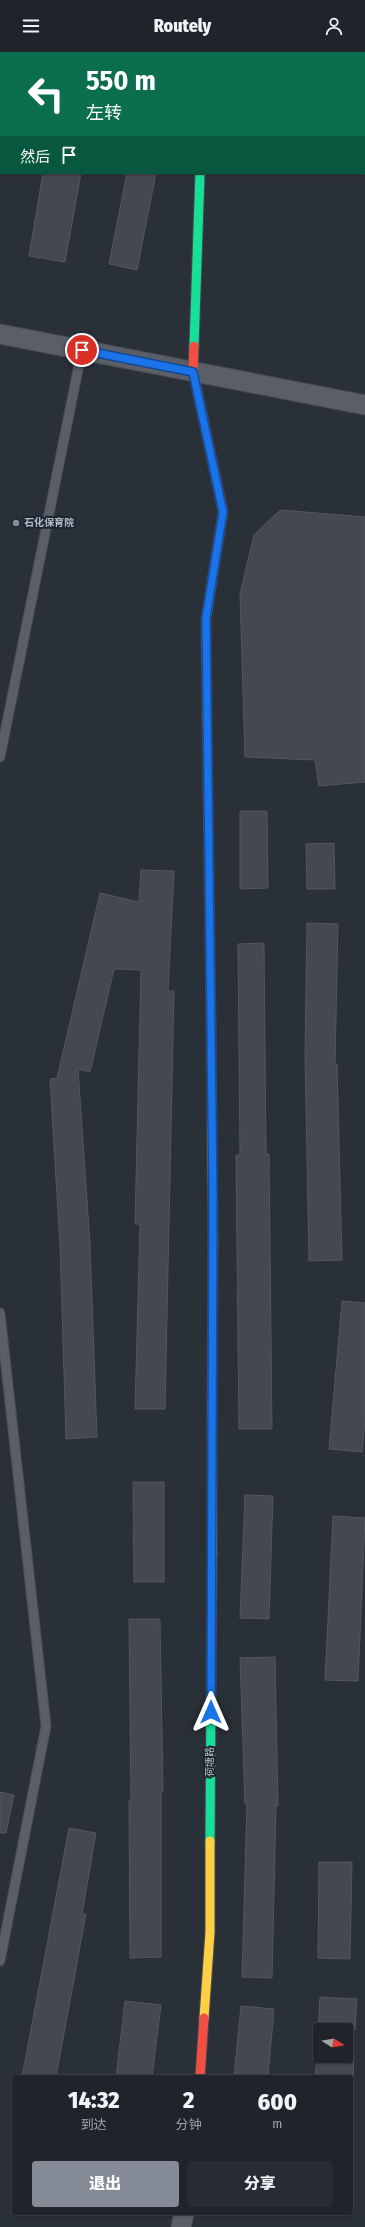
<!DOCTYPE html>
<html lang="zh">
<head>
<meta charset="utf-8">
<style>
  :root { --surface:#20242a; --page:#282c32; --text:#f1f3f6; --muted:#a2a4a8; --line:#3d4147; --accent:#848b96 }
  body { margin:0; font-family:"Fira Sans Condensed","Noto Sans SC",sans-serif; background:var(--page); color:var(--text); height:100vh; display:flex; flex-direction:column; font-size:15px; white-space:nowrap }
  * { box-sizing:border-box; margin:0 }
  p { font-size:13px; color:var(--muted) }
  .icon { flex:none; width:22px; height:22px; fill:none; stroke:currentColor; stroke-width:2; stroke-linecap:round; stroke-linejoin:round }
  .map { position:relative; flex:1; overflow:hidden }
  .side { position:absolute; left:12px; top:2023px; width:341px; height:140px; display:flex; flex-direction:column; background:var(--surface); border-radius:4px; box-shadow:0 1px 3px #0004,0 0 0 1px var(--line) }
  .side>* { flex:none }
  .guide { position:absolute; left:0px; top:0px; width:365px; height:122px; box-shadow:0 1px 3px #0004,0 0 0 1px var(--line); background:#0b6e4f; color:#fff; overflow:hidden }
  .needle { width:26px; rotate:101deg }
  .controls { position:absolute; left:313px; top:1971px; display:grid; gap:8px }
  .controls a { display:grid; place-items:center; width:40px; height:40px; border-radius:4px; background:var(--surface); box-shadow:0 1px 3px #0004,0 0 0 1px var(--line); font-size:20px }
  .pin { position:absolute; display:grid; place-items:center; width:34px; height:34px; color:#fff; margin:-17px; border:2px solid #fff; border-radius:50%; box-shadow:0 1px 4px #0007 }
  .me { position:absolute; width:44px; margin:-22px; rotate:0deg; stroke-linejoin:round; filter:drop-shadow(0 0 3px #0008) }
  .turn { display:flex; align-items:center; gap:14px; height:84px; padding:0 20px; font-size:18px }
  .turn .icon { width:52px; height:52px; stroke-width:2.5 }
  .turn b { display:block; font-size:28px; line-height:34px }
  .then { display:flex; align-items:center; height:38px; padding:0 20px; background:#0003; gap:8px; font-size:15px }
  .eta { display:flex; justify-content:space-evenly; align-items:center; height:68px; text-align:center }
  .eta b { font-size:24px; font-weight:800; line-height:28px }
  .cta { display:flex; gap:8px; margin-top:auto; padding:8px 20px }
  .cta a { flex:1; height:46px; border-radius:4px; background:var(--accent); color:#fff; font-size:16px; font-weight:800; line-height:46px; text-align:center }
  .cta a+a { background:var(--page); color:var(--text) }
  header { display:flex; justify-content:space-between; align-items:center; height:52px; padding:0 20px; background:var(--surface); font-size:18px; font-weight:800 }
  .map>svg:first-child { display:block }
</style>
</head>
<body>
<header><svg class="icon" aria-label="menu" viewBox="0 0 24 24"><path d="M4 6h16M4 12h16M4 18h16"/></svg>Routely<svg class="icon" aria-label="person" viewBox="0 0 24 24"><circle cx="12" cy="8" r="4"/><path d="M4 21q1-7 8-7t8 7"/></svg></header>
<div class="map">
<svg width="365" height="2175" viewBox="0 0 365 2175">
  <rect width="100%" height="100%" fill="#2a3038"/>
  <path fill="#444950" stroke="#52575f" d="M 43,121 L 81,121 L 65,210 L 29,204 Z
    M 127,121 L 156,121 L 137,218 L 109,212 Z
    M 280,458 L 365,465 L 365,730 L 319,734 L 315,708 L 245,705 L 240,542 L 254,483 Z
    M 240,759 L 267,759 L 268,836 L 240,837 Z
    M 334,791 L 335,837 L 307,837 L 306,792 Z
    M 141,818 L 174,819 L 168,939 L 174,939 L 165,1357 L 135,1357 L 140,1172 L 135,1172 L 141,918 L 114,917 L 90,1020 L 78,1017 L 90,1192 L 97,1385 L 66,1387 L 60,1193 L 50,1027 L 57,1026 L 100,841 L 139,850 Z
    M 307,871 L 338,872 L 335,1012 L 337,1012 L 342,1208 L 309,1209 L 305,1003 Z
    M 264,891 L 266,1102 L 269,1102 L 272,1377 L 239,1377 L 236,1103 L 240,1103 L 238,892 Z
    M 342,1249 L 365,1251 L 365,1368 L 362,1400 L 329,1397 Z
    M 133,1430 L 164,1430 L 164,1530 L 134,1530 Z
    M 245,1443 L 273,1444 L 269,1567 L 240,1566 Z
    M 333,1464 L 365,1466 L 358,1629 L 325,1628 Z
    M 129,1567 L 160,1567 L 163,1739 L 161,1739 L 161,1905 L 130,1906 L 129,1749 L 131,1749 Z
    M 275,1605 L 278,1754 L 276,1753 L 272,1926 L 242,1925 L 247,1752 L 245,1752 L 240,1606 Z
    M 0,1740 L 14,1743 L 6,1781 L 0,1781 Z
    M 69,1776 L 96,1781 L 82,1862 L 86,1862 L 56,2025 L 22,2025 Z
    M 319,1810 L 352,1810 L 350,1907 L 318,1906 Z
    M 320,1945 L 357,1947 L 355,1978 L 318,1978 Z
    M 125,1949 L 161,1953 L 152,2025 L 116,2025 Z
    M 241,1954 L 274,1957 L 268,2025 L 234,2025 Z
    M 317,2004 L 354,2004 L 353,2025 L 315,2025 Z"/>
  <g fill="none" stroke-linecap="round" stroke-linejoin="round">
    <g stroke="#484c53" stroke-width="11">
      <path id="lane" d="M 0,705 L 82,298
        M 0,1261 L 46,1674 L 0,1909"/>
    </g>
    <g stroke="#484c53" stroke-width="21">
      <path id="street" d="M 34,0 L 40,1
        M 208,1 L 208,0
        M 0,282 L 365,353
        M 181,2175 L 184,2161"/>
    </g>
    <g stroke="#484c53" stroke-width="11">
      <path id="fast" d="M 194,294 L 200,121
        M 210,1789 L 212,1501"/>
    </g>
    <g stroke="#484c53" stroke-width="11">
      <path id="slow" d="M 207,666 L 206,567 L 223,460 L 222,455
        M 211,972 L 213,1191
        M 212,1501 L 212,1349
        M 204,1966 L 210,1880 L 210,1789"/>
    </g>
    <g stroke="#484c53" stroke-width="11">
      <path id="jam" d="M 194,294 L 193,319 L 222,455
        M 207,666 L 211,972
        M 212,1349 L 213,1191
        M 200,2025 L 204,1966"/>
    </g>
    <use href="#lane" stroke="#5a5e66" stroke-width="9"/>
    <use href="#street" stroke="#5a5e66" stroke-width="19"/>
    <use href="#fast" stroke="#16e098" stroke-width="9"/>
    <use href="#slow" stroke="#ffcf43" stroke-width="9"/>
    <use href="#jam" stroke="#f24e42" stroke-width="9"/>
  </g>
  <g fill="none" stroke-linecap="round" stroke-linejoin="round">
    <g stroke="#114b97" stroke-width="10">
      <path id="route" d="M 82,298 L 193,320 L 223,460 L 206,566 L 213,1143 L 211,1660"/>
    </g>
    <use href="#route" stroke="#1a73e8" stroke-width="7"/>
  </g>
  <circle fill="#848b96" stroke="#1d2633" stroke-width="1.5" cx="16" cy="471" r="4"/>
  <g text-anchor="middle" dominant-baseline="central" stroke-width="4" stroke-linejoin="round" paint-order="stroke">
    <g font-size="10" font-weight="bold" fill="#b4bcc9" stroke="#1d2633" text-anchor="start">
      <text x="24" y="471">石化保育院</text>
    </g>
    <g font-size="10" fill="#b4bcc9" stroke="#1d2633">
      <text transform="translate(210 1710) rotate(-90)">荷塘路</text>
    </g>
  </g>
</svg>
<div class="controls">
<a><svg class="needle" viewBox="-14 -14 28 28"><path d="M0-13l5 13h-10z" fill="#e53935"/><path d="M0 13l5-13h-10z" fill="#a2a4a8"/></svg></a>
</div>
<div class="pin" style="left:82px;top:298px;background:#d93025"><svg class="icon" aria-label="arrive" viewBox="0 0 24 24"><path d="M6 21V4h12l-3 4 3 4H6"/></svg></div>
<svg class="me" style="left:211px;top:1660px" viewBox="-20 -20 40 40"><path d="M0-17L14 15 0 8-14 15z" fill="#1a73e8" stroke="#fff" stroke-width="4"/></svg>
<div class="guide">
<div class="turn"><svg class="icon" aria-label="left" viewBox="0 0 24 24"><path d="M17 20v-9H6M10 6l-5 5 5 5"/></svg><div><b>550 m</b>左转</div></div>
<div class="then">然后<svg class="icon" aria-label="arrive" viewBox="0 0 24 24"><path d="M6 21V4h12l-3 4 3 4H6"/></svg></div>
</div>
<section class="side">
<div class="eta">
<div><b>14:32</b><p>到达</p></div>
<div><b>2</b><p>分钟</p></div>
<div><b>600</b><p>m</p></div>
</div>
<div class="cta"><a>退出</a><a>分享</a></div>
</section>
</div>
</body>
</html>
